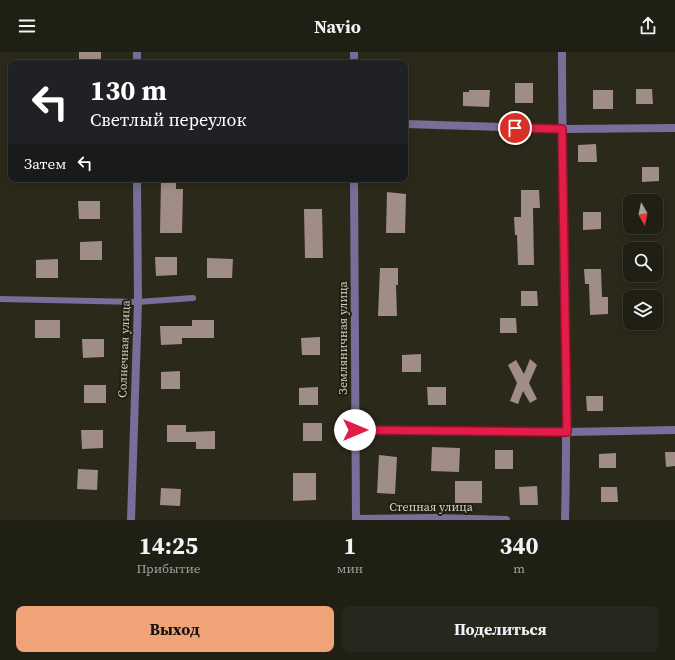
<!DOCTYPE html>
<html lang="ru">
<head>
<meta charset="utf-8">
<style>
  :root { --surface:#201f14; --page:#28271d; --text:#f1f3f6; --muted:#a2a2a0; --line:#3d3d34; --accent:#efa376 }
  body { margin:0; font-family:"Source Serif 4",serif; background:var(--page); color:var(--text); height:100vh; display:flex; flex-direction:column; font-size:15px; white-space:nowrap }
  * { box-sizing:border-box; margin:0 }
  p { font-size:13px; color:var(--muted) }
  .icon { flex:none; width:22px; height:22px; fill:none; stroke:currentColor; stroke-width:2; stroke-linecap:round; stroke-linejoin:round }
  .map { position:relative; height:468px; overflow:hidden }
  .drawer { display:flex; flex-direction:column; background:var(--surface); flex:1 }
  .drawer>* { flex:none }
  .top-card { position:absolute; left:8px; top:8px; width:400px; height:122px; border-radius:8px; box-shadow:0 2px 10px #0003,0 0 0 1px var(--line); background:#202124; color:#fff; overflow:hidden }
  .needle { width:26px; rotate:171deg }
  .fabs { position:absolute; left:623px; top:142px; display:grid; gap:8px }
  .fabs a { display:grid; place-items:center; width:40px; height:40px; border-radius:8px; background:var(--surface); box-shadow:0 2px 10px #0003,0 0 0 1px var(--line); font-size:20px }
  .pin { position:absolute; display:grid; place-items:center; width:34px; height:34px; color:#fff; margin:-17px; border:2px solid #fff; border-radius:50%; box-shadow:0 1px 4px #0007 }
  .me { position:absolute; width:44px; margin:-22px; rotate:90deg; stroke-linejoin:round; filter:drop-shadow(0 0 3px #0008) }
  .turn { display:flex; align-items:center; gap:14px; height:84px; padding:0 16px; font-size:18px }
  .turn .icon { width:52px; height:52px; stroke-width:2.5 }
  .turn b { display:block; font-size:28px; line-height:34px }
  .then { display:flex; align-items:center; height:38px; padding:0 16px; background:#0003; gap:8px; font-size:15px }
  .eta { display:flex; justify-content:space-evenly; align-items:center; height:68px; text-align:center }
  .eta b { font-size:24px; font-weight:700; line-height:28px }
  .button { display:flex; gap:8px; margin-top:auto; padding:8px 16px }
  .button a { flex:1; height:46px; border-radius:8px; background:var(--accent); color:#111; font-size:16px; font-weight:700; line-height:46px; text-align:center }
  .button a+a { background:var(--page); color:var(--text) }
  header { display:flex; justify-content:space-between; align-items:center; height:52px; padding:0 16px; background:var(--surface); font-size:18px; font-weight:700 }
  .map>svg:first-child { display:block }
</style>
</head>
<body>
<header><svg class="icon" aria-label="menu" viewBox="0 0 24 24"><path d="M4 6h16M4 12h16M4 18h16"/></svg>Navio<svg class="icon" aria-label="share" viewBox="0 0 24 24"><path d="M12 15V3M7 8l5-5 5 5M5 13v7h14v-7"/></svg></header>
<div class="map">
<svg width="675" height="468" viewBox="0 0 675 468">
  <rect width="100%" height="100%" fill="#2b291a"/>
  <path fill="#a18d87" d="M 79,0 L 101,0 L 101,11 L 79,11 Z
    M 515,31 L 533,31 L 533,51 L 515,51 Z
    M 636,37 L 652,37 L 653,52 L 636,52 Z
    M 469,38 L 490,38 L 489,55 L 463,54 L 463,40 L 469,40 Z
    M 593,38 L 613,38 L 613,57 L 593,57 Z
    M 596,92 L 597,110 L 578,110 L 578,93 Z
    M 642,115 L 659,115 L 659,129 L 642,130 Z
    M 161,127 L 176,127 L 176,137 L 183,137 L 182,181 L 160,181 Z
    M 521,138 L 539,138 L 540,156 L 533,156 L 534,213 L 518,213 L 517,183 L 515,183 L 514,165 L 521,165 Z
    M 387,140 L 406,142 L 405,181 L 386,181 Z
    M 78,149 L 100,149 L 100,167 L 79,167 Z
    M 304,157 L 322,157 L 323,206 L 305,206 Z
    M 583,160 L 601,160 L 601,177 L 583,178 Z
    M 102,189 L 102,208 L 80,208 L 80,190 Z
    M 155,205 L 177,205 L 177,223 L 156,224 Z
    M 207,206 L 233,207 L 232,226 L 207,226 Z
    M 58,207 L 58,226 L 36,226 L 36,208 Z
    M 380,216 L 398,216 L 398,233 L 396,233 L 397,264 L 378,264 Z
    M 584,217 L 601,217 L 602,245 L 608,245 L 608,262 L 590,263 L 589,232 L 585,232 Z
    M 521,239 L 537,239 L 538,254 L 521,254 Z
    M 500,266 L 516,266 L 517,281 L 500,281 Z
    M 35,268 L 60,268 L 60,286 L 35,286 Z
    M 192,268 L 214,268 L 214,286 L 182,286 L 182,292 L 161,293 L 160,274 L 192,274 Z
    M 320,285 L 320,303 L 302,303 L 301,286 Z
    M 82,287 L 104,287 L 104,305 L 83,306 Z
    M 421,302 L 421,320 L 402,320 L 402,303 Z
    M 530,307 L 537,313 L 529,331 L 537,347 L 530,351 L 523,339 L 518,352 L 510,349 L 517,331 L 508,313 L 516,308 L 524,322 Z
    M 180,319 L 180,337 L 161,337 L 161,320 Z
    M 84,333 L 106,333 L 106,351 L 84,351 Z
    M 318,335 L 318,353 L 299,353 L 299,336 Z
    M 427,335 L 446,335 L 446,353 L 428,353 Z
    M 586,344 L 603,344 L 603,359 L 587,359 Z
    M 303,371 L 322,371 L 322,389 L 303,389 Z
    M 167,373 L 186,373 L 186,380 L 215,379 L 215,397 L 196,397 L 196,390 L 167,390 Z
    M 81,378 L 103,378 L 103,396 L 82,397 Z
    M 432,395 L 460,396 L 459,420 L 431,419 Z
    M 495,398 L 513,398 L 513,417 L 495,417 Z
    M 665,400 L 675,400 L 675,414 L 666,415 Z
    M 616,401 L 616,416 L 599,416 L 599,402 Z
    M 379,403 L 397,405 L 395,442 L 377,441 Z
    M 78,417 L 98,418 L 97,438 L 77,437 Z
    M 293,421 L 316,421 L 316,448 L 293,449 Z
    M 455,429 L 482,429 L 482,451 L 455,451 Z
    M 537,434 L 538,453 L 520,453 L 519,435 Z
    M 601,435 L 617,435 L 618,450 L 601,450 Z
    M 161,436 L 181,437 L 180,454 L 160,453 Z"/>
  <g fill="none" stroke-linecap="round" stroke-linejoin="round">
    <path stroke="#776e99" stroke-width="6" d="M 0,247 L 138,250 L 193,246"/>
    <path stroke="#776e99" stroke-width="8" d="M 137,0 L 137,11
      M 354,0 L 354,11
      M 562,0 C 562,156 569,312 565,468
      M 405,72 L 562,77 L 675,76
      M 354,127 L 356,468
      M 355,378 L 567,380 L 675,378
      M 356,467 L 436,466 L 506,468
      M 131,468 L 138,250 L 137,127"/>
  </g>
  <g fill="none" stroke-linecap="round" stroke-linejoin="round">
    <g stroke="#92132f" stroke-width="10">
      <path id="route" d="M 355,378 L 567,380 L 562,77 L 515,76"/>
    </g>
    <use href="#route" stroke="#e11d48" stroke-width="7"/>
  </g>
  <g text-anchor="middle" dominant-baseline="central" stroke-width="4" stroke-linejoin="round" paint-order="stroke">
    <g font-size="12" fill="#d3d1c8" stroke="#221f10">
      <text transform="translate(343 286) rotate(-90)">Земляничная улица</text>
      <text transform="translate(124 297) rotate(-88)">Солнечная улица</text>
      <text x="431" y="455">Степная улица</text>
    </g>
  </g>
</svg>
<div class="fabs">
<a><svg class="needle" viewBox="-14 -14 28 28"><path d="M0-13l5 13h-10z" fill="#e53935"/><path d="M0 13l5-13h-10z" fill="#a2a2a0"/></svg></a>
<a><svg class="icon" aria-label="search" viewBox="0 0 24 24"><circle cx="10" cy="10" r="6"/><path d="M15 15l6 6"/></svg></a>
<a><svg class="icon" aria-label="layers" viewBox="0 0 24 24"><path d="M12 4l9 5-9 5-9-5zM3 14l9 5 9-5"/></svg></a>
</div>
<div class="pin" style="left:515px;top:76px;background:#d93025"><svg class="icon" aria-label="arrive" viewBox="0 0 24 24"><path d="M6 21V4h12l-3 4 3 4H6"/></svg></div>
<svg class="me" style="left:355px;top:378px" viewBox="-20 -20 40 40"><circle r="19" fill="#fff"/><path d="M0-13L10 11 0 6-10 11z" fill="#e11d48"/></svg>
<div class="top-card">
<div class="turn"><svg class="icon" aria-label="left" viewBox="0 0 24 24"><path d="M17 20v-9H6M10 6l-5 5 5 5"/></svg><div><b>130 m</b>Светлый переулок</div></div>
<div class="then">Затем<svg class="icon" aria-label="left" viewBox="0 0 24 24"><path d="M17 20v-9H6M10 6l-5 5 5 5"/></svg></div>
</div>
</div>
<section class="drawer">
<div class="eta">
<div><b>14:25</b><p>Прибытие</p></div>
<div><b>1</b><p>мин</p></div>
<div><b>340</b><p>m</p></div>
</div>
<div class="button"><a>Выход</a><a>Поделиться</a></div>
</section>
</body>
</html>
